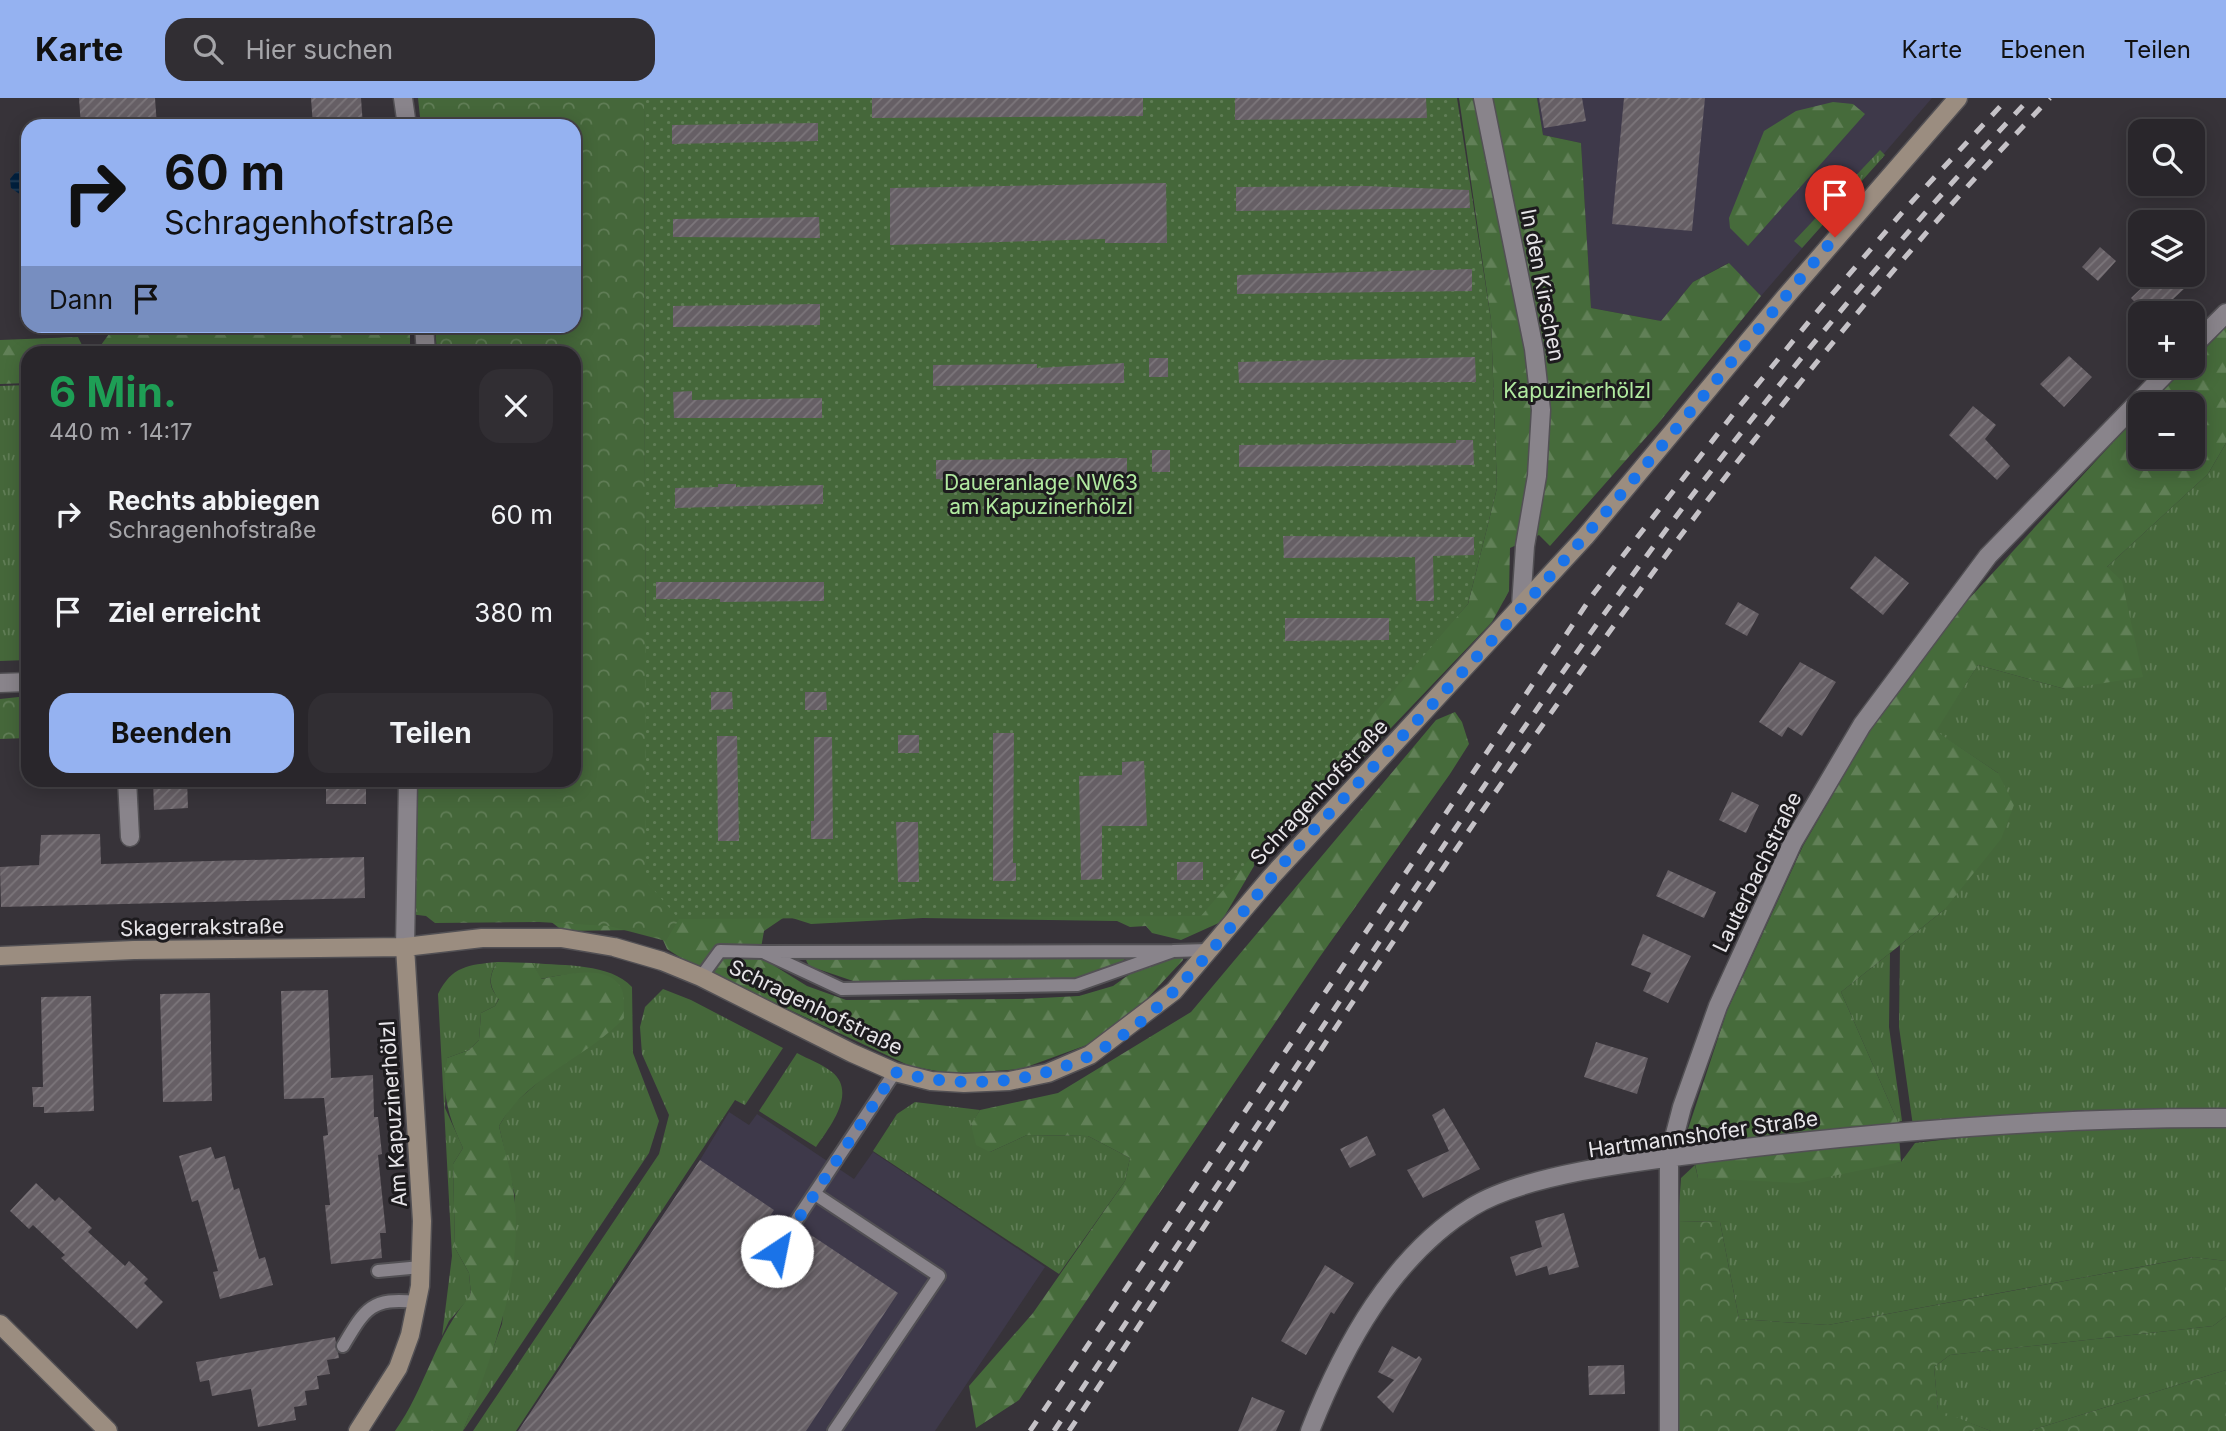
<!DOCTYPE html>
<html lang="de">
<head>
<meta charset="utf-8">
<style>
  :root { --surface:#29262b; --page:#312e33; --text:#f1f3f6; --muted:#a5a5a9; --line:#454347; --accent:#95b2f1 }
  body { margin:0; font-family:Inter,sans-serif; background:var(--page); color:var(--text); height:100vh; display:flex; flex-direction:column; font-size:26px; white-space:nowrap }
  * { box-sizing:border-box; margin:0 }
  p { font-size:23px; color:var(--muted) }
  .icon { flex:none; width:38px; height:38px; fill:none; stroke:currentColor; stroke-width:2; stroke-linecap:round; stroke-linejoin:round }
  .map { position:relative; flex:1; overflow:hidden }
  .panel { position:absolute; left:21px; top:248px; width:560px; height:441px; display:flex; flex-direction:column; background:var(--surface); border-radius:21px; box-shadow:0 4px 18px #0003,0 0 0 2px var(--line) }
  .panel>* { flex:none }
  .banner { position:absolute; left:21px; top:21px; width:560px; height:214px; border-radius:21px; box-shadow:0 4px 18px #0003,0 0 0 2px var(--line); background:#95b2f1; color:#111; overflow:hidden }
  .tools { position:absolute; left:2128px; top:21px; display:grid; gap:14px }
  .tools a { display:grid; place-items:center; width:77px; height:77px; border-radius:14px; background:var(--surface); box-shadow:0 4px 18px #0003,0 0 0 2px var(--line); font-size:35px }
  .pin { position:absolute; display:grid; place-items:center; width:60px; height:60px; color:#fff; margin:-72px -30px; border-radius:50% 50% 50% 0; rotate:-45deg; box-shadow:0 0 7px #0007 }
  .pin .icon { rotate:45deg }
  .me { position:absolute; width:77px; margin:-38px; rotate:34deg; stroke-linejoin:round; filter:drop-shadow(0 0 5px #0008) }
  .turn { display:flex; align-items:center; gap:24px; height:147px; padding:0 28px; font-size:32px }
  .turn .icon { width:91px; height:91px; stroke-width:2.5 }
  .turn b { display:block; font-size:49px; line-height:60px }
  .then { display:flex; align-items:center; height:66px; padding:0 28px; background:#0003; gap:14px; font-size:26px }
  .round { display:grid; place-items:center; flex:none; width:74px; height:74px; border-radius:21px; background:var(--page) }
  .head { display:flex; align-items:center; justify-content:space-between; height:119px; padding:0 28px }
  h1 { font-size:42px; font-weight:700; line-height:52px; color:#1e9e55 }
  .primary-button { display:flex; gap:14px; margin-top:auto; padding:14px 28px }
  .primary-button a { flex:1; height:80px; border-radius:21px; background:var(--accent); color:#111; font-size:28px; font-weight:700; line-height:80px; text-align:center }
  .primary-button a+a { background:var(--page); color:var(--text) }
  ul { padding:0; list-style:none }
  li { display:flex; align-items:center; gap:21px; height:98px; padding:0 28px }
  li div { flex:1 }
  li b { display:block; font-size:26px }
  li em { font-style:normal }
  header { display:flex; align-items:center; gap:42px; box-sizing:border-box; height:98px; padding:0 35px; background:var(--accent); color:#111 }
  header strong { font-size:33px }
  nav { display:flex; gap:38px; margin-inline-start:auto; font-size:24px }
  .search { width:490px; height:63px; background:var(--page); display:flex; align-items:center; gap:18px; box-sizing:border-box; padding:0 24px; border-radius:21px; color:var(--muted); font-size:26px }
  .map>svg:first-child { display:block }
</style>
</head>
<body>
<header>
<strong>Karte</strong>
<div class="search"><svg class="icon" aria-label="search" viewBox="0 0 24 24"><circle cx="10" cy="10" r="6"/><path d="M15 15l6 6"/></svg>Hier suchen</div>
<nav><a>Karte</a><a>Ebenen</a><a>Teilen</a></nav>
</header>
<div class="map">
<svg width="2226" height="1333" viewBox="0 0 2226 1333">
  <defs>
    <pattern id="grass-tufts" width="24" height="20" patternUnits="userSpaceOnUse" patternTransform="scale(1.75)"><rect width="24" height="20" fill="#45673a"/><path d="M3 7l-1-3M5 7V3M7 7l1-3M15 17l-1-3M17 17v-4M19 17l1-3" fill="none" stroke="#607d56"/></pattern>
    <pattern id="forest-firs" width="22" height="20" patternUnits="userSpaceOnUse" patternTransform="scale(1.75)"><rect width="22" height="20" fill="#466b3b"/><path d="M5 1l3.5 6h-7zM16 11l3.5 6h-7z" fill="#618057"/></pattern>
    <pattern id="park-crowns" width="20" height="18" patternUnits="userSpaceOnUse" patternTransform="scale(1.75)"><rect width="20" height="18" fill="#45673a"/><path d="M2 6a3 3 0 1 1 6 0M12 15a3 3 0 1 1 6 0" fill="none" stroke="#607d56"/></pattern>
    <pattern id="garden-dots" width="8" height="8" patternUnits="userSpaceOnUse" patternTransform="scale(1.75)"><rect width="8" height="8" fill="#45673a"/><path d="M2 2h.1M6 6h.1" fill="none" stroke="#607d56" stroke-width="1.8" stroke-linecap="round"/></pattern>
    <pattern id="water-rules" width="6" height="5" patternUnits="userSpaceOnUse" patternTransform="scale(1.75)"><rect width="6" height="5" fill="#00203e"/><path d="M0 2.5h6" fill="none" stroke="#25405a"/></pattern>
    <pattern id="building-hatch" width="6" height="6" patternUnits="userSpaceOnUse" patternTransform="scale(1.75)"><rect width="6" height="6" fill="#665f65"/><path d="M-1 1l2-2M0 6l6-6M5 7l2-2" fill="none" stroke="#7c767b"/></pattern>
  </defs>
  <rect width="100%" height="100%" fill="#373339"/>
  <path fill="#3e394a" d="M 1537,0 L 1932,0 L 1761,198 L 1728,165 L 1693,184 L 1661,223 L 1591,210 L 1581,45 L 1543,37 Z
    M 729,1014 L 749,1027 L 757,1016 L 854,1081 L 873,1054 L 1045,1169 L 935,1333 L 518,1333 L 700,1062 Z"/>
  <path fill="url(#grass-tufts)" d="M 1880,52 L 1885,57 L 1802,150 L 1794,143 Z
    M 28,287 L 28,562 L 0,563 L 0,288 Z
    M 2226,345 L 2226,1011 L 2083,1012 L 1913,1028 L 1899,929 L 1900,847 L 1944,812 L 1998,675 L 1935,633 L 1978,567 L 2065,591 L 2107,469 L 2208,376 Z
    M 1890,855 L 1889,929 L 1902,1023 L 1898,1024 L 1841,894 Z
    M 497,864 C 489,877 487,889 499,900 L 495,908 L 481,915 L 479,942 L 469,952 L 447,960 L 445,1010 L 463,1050 L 453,1066 L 455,1150 L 469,1175 L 471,1198 L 449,1223 L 442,1238 L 452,1158 L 438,896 C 452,868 468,867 497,864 Z
    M 533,865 C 564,868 610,865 632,889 L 633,955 L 659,1023 L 649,1055 L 463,1333 L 502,1226 L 515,1098 L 499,1028 L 511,1008 L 542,981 L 613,882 C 588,872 567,876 540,881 Z
    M 663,891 L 691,902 L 783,950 L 745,1007 L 735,1002 L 516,1333 L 473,1333 L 659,1056 L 669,1017 L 642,956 L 640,929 L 645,909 Z
    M 797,955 C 808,961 822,966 832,974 C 858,995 828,1031 816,1049 L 759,1013 Z
    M 915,1004 L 980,1012 L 971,1027 L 990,1054 L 1027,1037 L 1088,1038 L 1130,1060 L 1125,1083 L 1059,1176 L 873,1053 L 897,1016 Z
    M 2226,1028 L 2226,1163 L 2193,1159 L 1828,1227 L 1739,1221 L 1720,1124 L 1678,1123 L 1681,1080 L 1695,1067 L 1698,1080 L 1901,1064 L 1915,1045 C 2019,1032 2121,1029 2226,1028 Z
    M 2226,1218 L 2226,1272 L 2029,1333 L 1991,1333 L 1938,1313 L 1934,1269 L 1950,1257 L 2213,1228 Z"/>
  <path fill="url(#forest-firs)" d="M 1459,0 L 1537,0 L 1543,37 L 1581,45 L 1591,210 L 1661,223 L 1693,184 L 1729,165 L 1761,198 L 1657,327 L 1550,448 L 1539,437 L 1510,450 L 1509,493 L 1492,524 L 1290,736 L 1266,729 L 1468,506 L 1497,390 L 1491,222 Z
    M 1833,4 L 1853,6 L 1865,16 L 1748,148 L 1730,130 L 1729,120 L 1764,33 L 1796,13 Z
    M 331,228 L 410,228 L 410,255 L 28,256 L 28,285 L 0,286 L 0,242 L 78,239 L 83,249 L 101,247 L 109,236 Z
    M 2226,229 L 2226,345 L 2208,376 L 2107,469 L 2122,483 L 2143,579 L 2065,591 L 1978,567 L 1936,633 L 1998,675 L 2014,707 L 2001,741 L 1944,812 L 1841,894 L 1898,1024 L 1901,1064 L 1798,1085 L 1698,1080 L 1688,1031 L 1727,913 L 1803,748 L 1870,632 L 1955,516 L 2140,315 L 2140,359 L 2193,359 L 2193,306 L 2149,306 L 2188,268 L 2193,268 L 2193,263 Z
    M 574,496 L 1251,715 L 1254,768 L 1221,824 L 1181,842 L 1152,835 L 1146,828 L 1130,829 L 1117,823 L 923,820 L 811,826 L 786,818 L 764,833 L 761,850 L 765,862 L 807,888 L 846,902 L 1022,901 L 1079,898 L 1113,888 L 1134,873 L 1156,848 L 1181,850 L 1183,862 L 1130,919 L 1095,944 L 1021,971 L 953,976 L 910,968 L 689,865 L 667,851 L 663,842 L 637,832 L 563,833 L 541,816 L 600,742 Z
    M 1455,614 L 1462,624 L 1469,646 L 1450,676 L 1319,860 L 1019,1302 L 976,1330 L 969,1288 L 1033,1215 L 1125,1083 L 1130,1060 L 1088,1038 L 1027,1037 L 990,1054 L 976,1047 L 971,1026 L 980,1012 L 1058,995 L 1191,914 L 1436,622 Z
    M 812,856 L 1125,856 L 1125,861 L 1117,870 L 1081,881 L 940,885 L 856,884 L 809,868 L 806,862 Z
    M 497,864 L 533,865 L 541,881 C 562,877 611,864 622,892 C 625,900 623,912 624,920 C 586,961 527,978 499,1028 C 504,1051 512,1074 514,1097 C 524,1179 492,1258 463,1333 L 395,1333 C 426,1290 435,1237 471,1197 L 469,1175 L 455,1150 L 453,1066 L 463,1050 C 448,1019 441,994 447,960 L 469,952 L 479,942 L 481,915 L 495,908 L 499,901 C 488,888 489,878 497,864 Z"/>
  <path fill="url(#park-crowns)" d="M 418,0 L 644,0 L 646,783 L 679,821 L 666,843 L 609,828 L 539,824 L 435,825 L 426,818 L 409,816 L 410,683 L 574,682 L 574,256 L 437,255 L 435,228 L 574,228 L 574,28 L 421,28 Z
    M 28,598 L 28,640 L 0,641 L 0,601 Z
    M 1678,1123 L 1720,1124 L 1739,1221 L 1828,1227 L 2194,1159 L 2226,1163 L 2226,1218 L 2213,1228 L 1950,1257 L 1934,1269 L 1938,1312 L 1991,1333 L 1678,1333 Z
    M 2226,1272 L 2226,1333 L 2029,1333 Z"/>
  <path fill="url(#garden-dots)" d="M 644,0 L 1457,0 L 1491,222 L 1497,390 L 1468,506 L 1201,818 L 679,821 L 646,783 Z"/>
  <path fill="url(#water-rules)" d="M 22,72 L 28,73 L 28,95 L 21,97 L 11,90 L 10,81 L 15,75 Z"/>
  <path fill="url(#building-hatch)" d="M 79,0 L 155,0 L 157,28 L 81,28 Z
    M 311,0 L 361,0 L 363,28 L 313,28 Z
    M 872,0 L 1143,0 L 1143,18 L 872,20 Z
    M 1235,0 L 1426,0 L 1427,20 L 1235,22 Z
    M 1539,0 L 1582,0 L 1586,23 L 1544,30 Z
    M 1624,0 L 1705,0 L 1692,133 L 1612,126 Z
    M 818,25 L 818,43 L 672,46 L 672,27 Z
    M 1166,85 L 1167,145 L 1105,145 L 1105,141 L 890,147 L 890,90 Z
    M 1366,88 L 1469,92 L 1470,110 L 1236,113 L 1236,89 Z
    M 819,119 L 820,140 L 673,139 L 673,121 Z
    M 2100,149 L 2116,163 L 2098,183 L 2082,169 Z
    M 1472,171 L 1472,193 L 1237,196 L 1237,177 Z
    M 2155,177 L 2199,177 L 2158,215 L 2145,215 L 2131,200 Z
    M 820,206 L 820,227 L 673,229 L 673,208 Z
    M 2069,258 L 2092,279 L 2064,309 L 2040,286 Z
    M 1475,259 L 1476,284 L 1239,285 L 1238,264 Z
    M 1149,260 L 1168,260 L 1168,279 L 1149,279 Z
    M 1124,265 L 1124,285 L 933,288 L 933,267 L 1037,266 L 1037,270 Z
    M 692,293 L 692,302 L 822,300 L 822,320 L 674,320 L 673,294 Z
    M 1973,308 L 1996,327 L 1985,341 L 2010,368 L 1997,382 L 1949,337 Z
    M 1456,342 L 1473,342 L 1474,367 L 1239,369 L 1239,347 L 1456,345 Z
    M 1152,352 L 1170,352 L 1170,374 L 1152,374 Z
    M 1127,360 L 1127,379 L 1040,379 L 1040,384 L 1021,384 L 936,381 L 936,362 Z
    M 718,386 L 736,386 L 736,389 L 823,387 L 823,406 L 675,410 L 675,390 L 718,389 Z
    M 1283,438 L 1474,439 L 1474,457 L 1433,458 L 1434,503 L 1416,503 L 1415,459 L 1284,460 Z
    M 1875,458 L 1909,485 L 1883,517 L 1850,490 Z
    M 656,484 L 824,484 L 824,503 L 720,504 L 720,501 L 656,501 Z
    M 1738,504 L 1759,516 L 1747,538 L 1725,526 Z
    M 1285,520 L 1389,520 L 1389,542 L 1285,543 Z
    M 1800,564 L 1836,584 L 1802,638 L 1788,629 L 1782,639 L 1759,624 Z
    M 711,594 L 732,594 L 733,611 L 711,612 Z
    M 805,594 L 826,594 L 827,612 L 805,612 Z
    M 993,635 L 1014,635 L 1013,765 L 1016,765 L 1016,783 L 993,783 Z
    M 898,637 L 919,637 L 919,655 L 898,655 Z
    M 717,638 L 737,638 L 739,743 L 718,743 Z
    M 814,639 L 832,639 L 833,741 L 811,741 L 811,723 L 814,723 Z
    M 1144,663 L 1147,728 L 1102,728 L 1102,781 L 1081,782 L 1079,678 L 1122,677 L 1122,664 Z
    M 153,682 L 187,682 L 188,710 L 154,712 Z
    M 326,682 L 366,682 L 366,706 L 326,706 Z
    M 1732,694 L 1759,707 L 1746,735 L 1719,722 Z
    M 896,724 L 918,724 L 919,784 L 898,784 Z
    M 100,736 L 101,766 L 364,759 L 365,800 L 1,809 L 0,769 L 39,767 L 41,737 Z
    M 1177,764 L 1203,764 L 1203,782 L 1177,782 Z
    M 1668,772 L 1716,794 L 1704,820 L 1656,798 Z
    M 1643,836 L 1691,858 L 1668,905 L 1643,893 L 1651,875 L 1631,867 Z
    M 328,892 L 331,980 L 373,977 L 374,1019 L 378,1019 L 382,1056 L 378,1057 L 386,1135 L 380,1135 L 382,1160 L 331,1166 L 325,1107 L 330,1107 L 323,1038 L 328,1037 L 324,1000 L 284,1001 L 281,893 Z
    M 210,895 L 212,1003 L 163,1004 L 160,896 Z
    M 91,898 L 94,1013 L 44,1015 L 44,1009 L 33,1009 L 33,999 L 32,989 L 43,989 L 41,899 Z
    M 1596,944 L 1648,960 L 1637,996 L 1584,979 Z
    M 1444,1010 L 1480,1071 L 1423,1100 L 1407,1072 L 1449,1053 L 1432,1017 Z
    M 1367,1038 L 1376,1057 L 1350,1070 L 1340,1051 Z
    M 211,1049 L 215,1061 L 225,1058 L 234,1092 L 239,1090 L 259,1161 L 265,1159 L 273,1187 L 220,1201 L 213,1174 L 218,1173 L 198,1102 L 192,1104 L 179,1058 Z
    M 700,1062 L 774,1112 L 743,1157 L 757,1166 L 756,1174 L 760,1179 L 771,1176 L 781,1182 L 811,1137 L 898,1195 L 806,1333 L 518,1333 Z
    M 36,1085 L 55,1103 L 59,1099 L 92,1130 L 88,1134 L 125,1168 L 129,1163 L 148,1181 L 144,1185 L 163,1204 L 137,1231 L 61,1160 L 65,1157 L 50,1143 L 33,1127 L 29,1131 L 10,1113 Z
    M 1564,1115 L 1579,1169 L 1549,1177 L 1547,1168 L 1516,1178 L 1510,1159 L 1542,1149 L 1535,1123 Z
    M 1325,1167 L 1354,1185 L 1334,1216 L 1331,1214 L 1306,1257 L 1281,1243 Z
    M 335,1239 L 339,1260 L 327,1262 L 330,1276 L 317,1278 L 319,1291 L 305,1293 L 307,1307 L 294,1309 L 296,1322 L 258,1329 L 251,1291 L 212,1298 L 209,1282 L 200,1284 L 196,1264 Z
    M 1392,1248 L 1416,1261 L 1419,1258 L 1422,1261 L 1393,1315 L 1377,1299 L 1394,1282 L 1378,1274 Z
    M 1624,1267 L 1625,1296 L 1589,1297 L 1588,1268 Z
    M 1252,1299 L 1285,1313 L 1276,1333 L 1238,1333 Z"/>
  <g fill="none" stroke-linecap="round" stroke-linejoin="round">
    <g stroke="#525054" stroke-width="16">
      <path id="lane" d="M 1173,853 L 1077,887 L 842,891 L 763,854 Z
        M 1173,853 L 1209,852
        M 701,879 L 720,853 L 763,854
        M 815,1096 L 939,1178 L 834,1333
        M 764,1171 L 895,974
        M 378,1173 L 421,1169
        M 343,1248 C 365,1211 371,1199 416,1204"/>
    </g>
    <g stroke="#525054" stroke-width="21">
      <path id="street" d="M 403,0 L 407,28
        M 1483,0 L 1534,251 L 1541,312 L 1537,378 L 1525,448 L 1521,508
        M 424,228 L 426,256
        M 2193,248 L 2226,215
        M 0,585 L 28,584
        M 127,682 L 130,739
        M 405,849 L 408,682
        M 1310,1333 C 1343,1249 1392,1158 1472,1109 C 1527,1075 1648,1062 1713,1054 C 1884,1033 2054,1019 2226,1020
        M 1669,1333 L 1669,1059 L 1682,1009 L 1718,908 L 1793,744 L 1862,627 L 1988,458 L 2173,268"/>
    </g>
    <g stroke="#525054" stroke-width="21">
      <path id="secondary" d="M 0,858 L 134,852 L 405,849 L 482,840 L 561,840 L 614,849 L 662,863 L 701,879 L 852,955 L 895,974 L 931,983 L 964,985 L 1009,983 L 1048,975 L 1090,957 L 1174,893 L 1271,779 L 1585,439 L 1787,197 L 1958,0
        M 0,1226 L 108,1333
        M 358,1333 L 398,1270 L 410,1237 L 420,1188 L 422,1123 L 405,849"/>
    </g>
    <use href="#lane" stroke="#89848b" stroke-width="12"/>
    <use href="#street" stroke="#89848b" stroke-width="18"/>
    <use href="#secondary" stroke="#9b8d80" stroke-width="18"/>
    <path stroke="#c5c2c7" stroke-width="5" stroke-dasharray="12 12" stroke-linecap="butt" d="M 1030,1333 L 1594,495 L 1734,315 L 1816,215 L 1906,110 L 2008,0
      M 1054,1333 C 1158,1176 1263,1019 1367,862 C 1469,710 1570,558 1681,412 C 1790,269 1907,131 2030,0
      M 1069,1333 C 1375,874 1666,400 2050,0"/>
  </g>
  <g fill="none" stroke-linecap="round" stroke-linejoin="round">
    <path stroke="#1a73e8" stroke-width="12" stroke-dasharray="0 21.6" d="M 777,1153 L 895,974 C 960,990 1026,988 1087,959 C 1172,917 1234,820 1296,751 C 1393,647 1493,545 1586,437 C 1671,339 1752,238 1835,139"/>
  </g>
  <g text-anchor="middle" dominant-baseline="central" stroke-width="6" stroke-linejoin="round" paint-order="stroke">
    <g font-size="21" fill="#e7e5e9" stroke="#1d1b1e">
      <text transform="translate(1543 187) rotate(79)">In den Kirschen</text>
      <text transform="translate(1319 694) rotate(-47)">Schragenhofstraße</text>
      <text transform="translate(1757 774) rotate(-64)">Lauterbachstraße</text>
      <text transform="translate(202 829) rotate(-1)">Skagerrakstraße</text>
      <text transform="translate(816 909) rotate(26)">Schragenhofstraße</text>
      <text transform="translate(393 1016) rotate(-94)">Am Kapuzinerhölzl</text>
      <text transform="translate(1703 1036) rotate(-8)">Hartmannshofer Straße</text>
    </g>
    <g font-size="21" fill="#b1eaa0" stroke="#1d1b1e">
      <text x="1577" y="292">Kapuzinerhölzl</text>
      <text x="1041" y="384">Daueranlage NW63<tspan x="1041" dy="24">am Kapuzinerhölzl</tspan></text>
    </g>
  </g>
</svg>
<div class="tools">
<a><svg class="icon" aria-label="search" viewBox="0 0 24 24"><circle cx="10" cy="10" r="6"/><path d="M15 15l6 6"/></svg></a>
<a><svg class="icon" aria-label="layers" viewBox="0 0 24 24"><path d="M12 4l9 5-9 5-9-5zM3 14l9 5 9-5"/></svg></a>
<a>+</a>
<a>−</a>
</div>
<div class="pin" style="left:1835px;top:139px;background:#d93025"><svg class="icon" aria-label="arrive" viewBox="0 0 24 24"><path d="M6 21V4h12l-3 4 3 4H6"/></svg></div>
<svg class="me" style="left:777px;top:1153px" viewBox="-20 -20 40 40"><circle r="19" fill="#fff"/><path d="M0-13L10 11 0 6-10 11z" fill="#1a73e8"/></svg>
<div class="banner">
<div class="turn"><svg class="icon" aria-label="right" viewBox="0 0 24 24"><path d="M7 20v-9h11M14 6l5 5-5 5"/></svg><div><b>60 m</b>Schragenhofstraße</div></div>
<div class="then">Dann<svg class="icon" aria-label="arrive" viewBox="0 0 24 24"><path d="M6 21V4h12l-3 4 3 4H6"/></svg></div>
</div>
<section class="panel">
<div class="head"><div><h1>6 Min.</h1><p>440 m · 14:17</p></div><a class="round"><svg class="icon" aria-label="close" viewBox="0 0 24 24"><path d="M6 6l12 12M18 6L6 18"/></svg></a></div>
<ul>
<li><svg class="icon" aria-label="right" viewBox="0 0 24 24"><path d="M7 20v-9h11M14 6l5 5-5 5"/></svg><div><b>Rechts abbiegen</b><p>Schragenhofstraße</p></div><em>60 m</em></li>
<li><svg class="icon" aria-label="arrive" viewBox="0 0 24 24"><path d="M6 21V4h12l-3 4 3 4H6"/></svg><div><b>Ziel erreicht</b></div><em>380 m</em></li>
</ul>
<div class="primary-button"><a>Beenden</a><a>Teilen</a></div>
</section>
</div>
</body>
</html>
